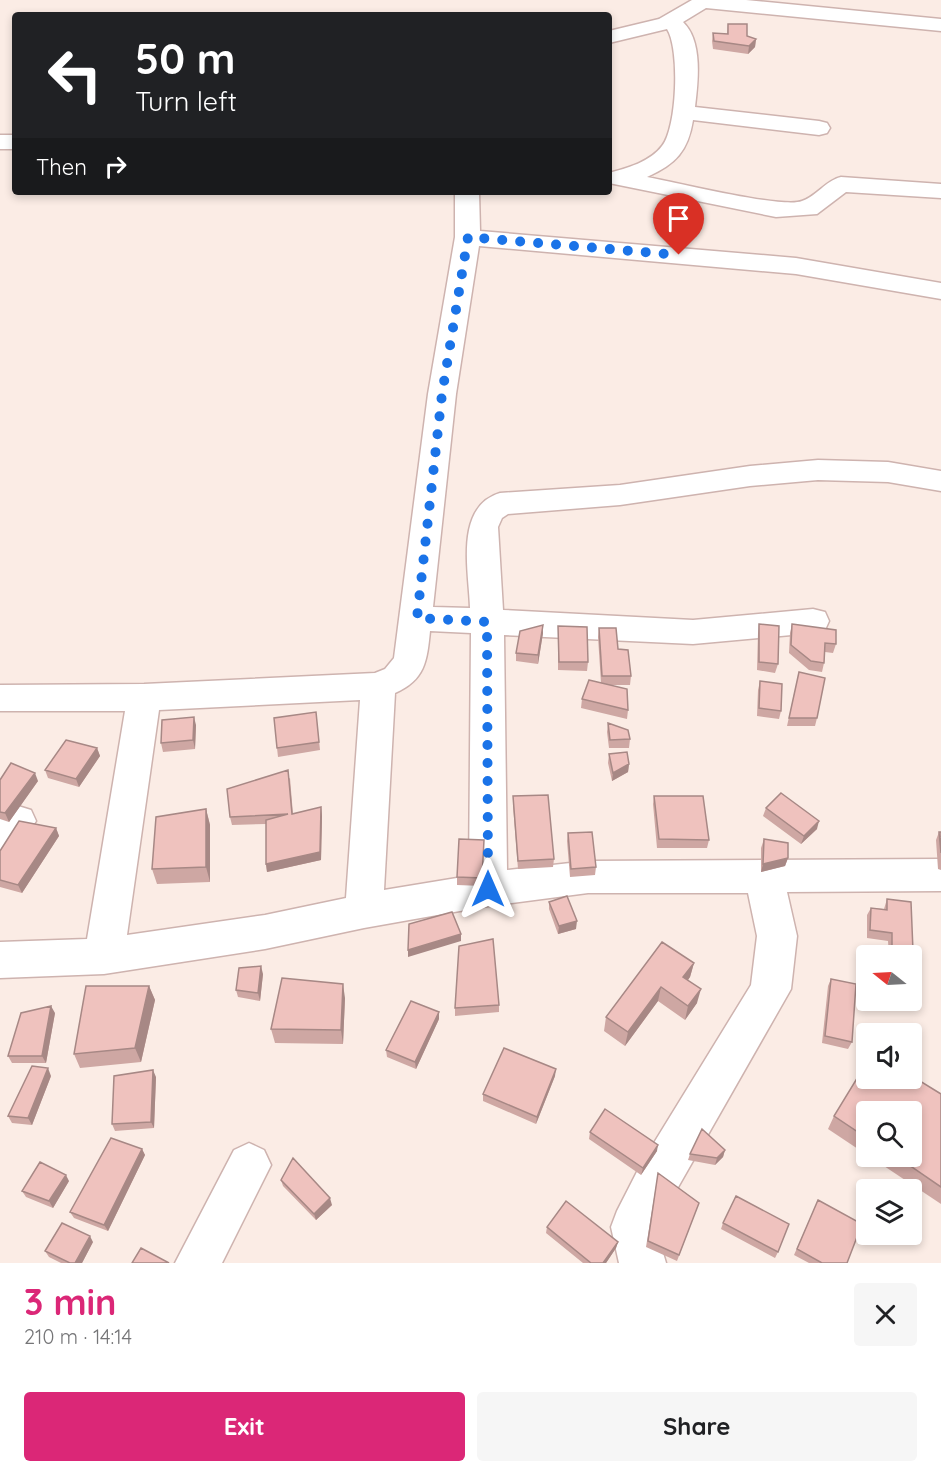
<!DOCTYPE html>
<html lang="en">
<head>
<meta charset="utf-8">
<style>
  :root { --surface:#fff; --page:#f6f6f6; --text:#202124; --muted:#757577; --accent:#db2777 }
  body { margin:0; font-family:Quicksand,sans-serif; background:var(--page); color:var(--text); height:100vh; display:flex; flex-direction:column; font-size:22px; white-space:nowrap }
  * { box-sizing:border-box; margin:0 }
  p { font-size:20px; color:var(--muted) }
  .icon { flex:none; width:33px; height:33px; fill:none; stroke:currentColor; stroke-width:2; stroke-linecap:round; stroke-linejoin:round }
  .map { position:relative; height:1263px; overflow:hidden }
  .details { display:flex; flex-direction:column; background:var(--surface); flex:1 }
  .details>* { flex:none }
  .hud { position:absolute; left:12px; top:12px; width:600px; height:183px; border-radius:6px; box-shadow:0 3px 9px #0003; background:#202124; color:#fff; overflow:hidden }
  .needle { width:39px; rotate:288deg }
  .tools { position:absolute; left:856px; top:945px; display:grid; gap:12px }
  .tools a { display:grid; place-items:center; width:66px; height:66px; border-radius:6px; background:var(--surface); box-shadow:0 3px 9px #0003; font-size:30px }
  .pin { position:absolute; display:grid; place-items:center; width:51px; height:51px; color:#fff; margin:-62px -26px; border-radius:50% 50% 50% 0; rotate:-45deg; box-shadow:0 0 6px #0007 }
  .pin .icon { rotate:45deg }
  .me { position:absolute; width:66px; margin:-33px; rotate:0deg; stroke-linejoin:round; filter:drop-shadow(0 0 4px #0008) }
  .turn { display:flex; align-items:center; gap:21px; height:126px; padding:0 24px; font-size:27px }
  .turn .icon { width:78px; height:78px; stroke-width:2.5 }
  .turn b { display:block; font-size:42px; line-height:51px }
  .then { display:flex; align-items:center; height:57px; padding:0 24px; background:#0003; gap:12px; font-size:22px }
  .round { display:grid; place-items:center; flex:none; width:63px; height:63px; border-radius:6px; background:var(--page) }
  .head { display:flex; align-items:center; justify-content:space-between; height:102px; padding:0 24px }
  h1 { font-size:36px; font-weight:700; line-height:45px; color:var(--accent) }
  .button { display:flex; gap:12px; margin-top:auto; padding:12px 24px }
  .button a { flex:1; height:69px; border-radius:6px; background:var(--accent); color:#fff; font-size:24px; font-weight:700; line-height:69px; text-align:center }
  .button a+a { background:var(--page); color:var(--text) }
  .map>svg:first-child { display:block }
</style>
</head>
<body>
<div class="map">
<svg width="941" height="1263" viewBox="0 0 941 1263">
  <rect width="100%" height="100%" fill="#fbece5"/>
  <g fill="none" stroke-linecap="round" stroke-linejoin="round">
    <g stroke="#ceb3af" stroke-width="3">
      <path id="street" d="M 692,0 L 746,0 L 941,19 L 941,31 L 706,8 L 683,22 C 703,41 698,82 695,107 L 819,121 L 827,123 L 830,128 L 827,133 L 819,135 L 693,120 C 688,151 676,164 647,177 C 675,182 783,209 802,201 C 817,196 825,181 841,177 L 941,184 L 941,198 L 846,192 L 817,214 L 776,217 L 609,183 L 609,173 C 627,168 650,162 662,146 C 677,128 680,49 667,29 L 609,43 L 609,31 L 659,19 Z
        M 0,135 L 15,135 L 15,149 L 0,149 Z
        M 455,192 L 479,192 L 480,231 L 796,258 L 941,283 L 941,299 L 796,274 L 479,246 L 456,394 L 433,607 L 470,608 C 469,571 454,507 500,493 L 620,485 L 750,466 L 818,460 L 888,462 L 941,471 L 941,491 L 888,482 L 818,480 L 750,486 L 620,505 L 508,514 L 502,518 L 498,527 L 503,610 L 693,620 L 813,609 L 825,612 L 829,621 L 825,630 L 813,633 L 693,644 L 504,635 L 507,870 L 588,861 L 941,859 L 941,891 L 787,892 L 797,936 L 791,989 L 673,1196 L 656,1229 L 666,1263 L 619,1263 L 611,1227 L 617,1211 L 641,1164 L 751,985 L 757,936 L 748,893 L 588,893 L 488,906 L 364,928 L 265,949 L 104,974 L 0,978 L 0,942 L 87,939 L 125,711 L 0,711 L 0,685 L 144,684 L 375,673 L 385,669 L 394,658 L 428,394 L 455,237 ZM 430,631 L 471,633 L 469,876 L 384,890 L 395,693 C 425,680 427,661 430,631 ZM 360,700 L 346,898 L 265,915 L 127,935 L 159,710 Z
        M 18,806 L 31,810 L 36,821 L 13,855 L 0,860 L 0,816 L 5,810 Z
        M 249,1143 L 264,1150 L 271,1165 L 222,1263 L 175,1263 L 234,1150 Z"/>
    </g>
    <use href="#street" fill="#fff" fill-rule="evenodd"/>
  </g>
  <path fill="#cea7a3" d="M 728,24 L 747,36 L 756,39 L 755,47 L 748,54 L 713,49 L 712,41 L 713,33 L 727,34 Z
    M 759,624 L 778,664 L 775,673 L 757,670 L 758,633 Z
    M 792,624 L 836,644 L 833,653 L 825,652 L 824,663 L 822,672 L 809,670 L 789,653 L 790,633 Z
    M 543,625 L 543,633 L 538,664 L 516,661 L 516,653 Z
    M 558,626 L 588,662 L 587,671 L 558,670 Z
    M 599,628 L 618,649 L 631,676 L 630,685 L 608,685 L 628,710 L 627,719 L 581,708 L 582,699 L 601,683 L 598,637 Z
    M 799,672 L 817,718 L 815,726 L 787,726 Z
    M 760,681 L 781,711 L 779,719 L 757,716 L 758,690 Z
    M 316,712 L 320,750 L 278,757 L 277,748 Z
    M 608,723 L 630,739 L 629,748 L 609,748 L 607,732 Z
    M 196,725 L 195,749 L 163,752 L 161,743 Z
    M 97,748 L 100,756 L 79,787 L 48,778 L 45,770 Z
    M 609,754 L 629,764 L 628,772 L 612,781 L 608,763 Z
    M 290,778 L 293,814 L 321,807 L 322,816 L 321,860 L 267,872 L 266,864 L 266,824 L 232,825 L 230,817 Z
    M 0,780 L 38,781 L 9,822 L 0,819 Z
    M 513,796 L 554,859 L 553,867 L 518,869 L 513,805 Z
    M 654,796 L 709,840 L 707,848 L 657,848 L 653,804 Z
    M 766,808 L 817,829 L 801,844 L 763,816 Z
    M 206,809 L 210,825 L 210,882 L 157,884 L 152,869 Z
    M 56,828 L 59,836 L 22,893 L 0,887 L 0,851 Z
    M 939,832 L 941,832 L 941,870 L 938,869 L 936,840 Z
    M 568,833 L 596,867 L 595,875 L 570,877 L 567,841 Z
    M 764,839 L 788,858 L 785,866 L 761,872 L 761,848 Z
    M 484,840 L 482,886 L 457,885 L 457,877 Z
    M 887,899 L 913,951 L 910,956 L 889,955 L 888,941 L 867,938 L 867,915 L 871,908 L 884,909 Z
    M 549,902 L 576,929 L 558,934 L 549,909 Z
    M 694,963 L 690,977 L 688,980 L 697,1003 L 685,1020 L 658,1001 L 625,1046 L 604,1031 L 606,1017 Z
    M 263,974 L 260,1001 L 238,997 L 236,990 Z
    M 831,979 L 852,1042 L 848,1049 L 822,1043 L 828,986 Z
    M 149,986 L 155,1000 L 141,1062 L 80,1068 L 74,1054 Z
    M 345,998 L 343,1044 L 275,1043 L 271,1029 Z
    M 499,1005 L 499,1012 L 455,1016 L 455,1008 Z
    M 55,1013 L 46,1063 L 12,1063 L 8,1056 Z
    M 439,1019 L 416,1069 L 387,1057 L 386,1050 Z
    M 51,1076 L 32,1125 L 12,1123 L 8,1116 Z
    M 555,1076 L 536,1124 L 483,1101 L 483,1094 Z
    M 156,1077 L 154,1128 L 115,1131 L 112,1124 Z
    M 941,1094 L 941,1204 L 869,1156 L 912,1156 L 867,1112 L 867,1155 L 828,1129 L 834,1116 Z
    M 590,1132 L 657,1151 L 641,1175 L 589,1139 Z
    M 142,1149 L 145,1155 L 108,1231 L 74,1218 L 70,1212 Z
    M 725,1150 L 723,1157 L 715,1165 L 688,1160 L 690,1154 Z
    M 658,1173 L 699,1203 L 677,1261 L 646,1247 Z
    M 281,1180 L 332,1205 L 316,1220 L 283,1186 Z
    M 69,1181 L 53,1208 L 26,1197 L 22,1191 Z
    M 818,1200 L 847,1263 L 809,1263 L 794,1255 Z
    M 723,1223 L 778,1252 L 775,1258 L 721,1229 Z
    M 547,1227 L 618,1242 L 616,1248 L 606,1263 L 583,1263 L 546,1233 Z
    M 93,1242 L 82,1263 L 61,1263 L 49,1257 L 45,1251 Z"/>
  <path fill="#a78885" d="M 756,39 L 755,47 L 748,54 L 749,46 Z
    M 543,625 L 543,633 L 538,664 L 538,655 Z
    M 194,717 L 196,725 L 195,749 L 193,740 Z
    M 97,748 L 100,756 L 79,787 L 76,779 Z
    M 629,764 L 628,772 L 612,781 L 613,773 Z
    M 35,773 L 38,781 L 9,822 L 5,813 Z
    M 321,807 L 322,816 L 321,860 L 267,872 L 266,864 Z
    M 206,809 L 210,825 L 210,882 L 206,867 Z
    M 819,821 L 817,829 L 801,844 L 804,836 Z
    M 56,828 L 59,836 L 22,893 L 18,885 Z
    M 788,858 L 785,866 L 761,872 L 763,864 Z
    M 577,921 L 576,929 L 558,934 L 559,926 Z
    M 461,934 L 461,941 L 408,957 L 408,950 Z
    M 694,963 L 690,977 L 680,991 L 683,977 Z
    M 261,966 L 263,974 L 260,1001 L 258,993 Z
    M 343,984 L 345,998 L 343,1044 L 341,1030 Z
    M 149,986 L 155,1000 L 141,1062 L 135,1048 Z
    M 661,987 L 658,1001 L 625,1046 L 628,1032 Z
    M 701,989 L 697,1003 L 685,1020 L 688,1006 Z
    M 51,1006 L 55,1013 L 46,1063 L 42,1056 Z
    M 439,1012 L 439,1019 L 416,1069 L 415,1062 Z
    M 48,1068 L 51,1076 L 32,1125 L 28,1118 Z
    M 556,1069 L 555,1076 L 536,1124 L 537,1117 Z
    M 153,1070 L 156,1077 L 154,1128 L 151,1122 Z
    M 658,1145 L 657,1151 L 641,1175 L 643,1168 Z
    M 142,1149 L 145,1155 L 108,1231 L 104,1225 Z
    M 725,1150 L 723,1157 L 715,1165 L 717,1158 Z
    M 66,1175 L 69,1181 L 53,1208 L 49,1201 Z
    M 330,1198 L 332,1205 L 316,1220 L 314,1214 Z
    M 90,1236 L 93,1242 L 82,1263 L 75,1263 Z
    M 618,1242 L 616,1248 L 606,1263 L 603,1263 Z"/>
  <path fill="#efc2be" stroke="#a78885" stroke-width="1.5" d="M 728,24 L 747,24 L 747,36 L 756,39 L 749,46 L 714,41 L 713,33 L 728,34 Z
    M 759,624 L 779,626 L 778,664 L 759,662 Z
    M 792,624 L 836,630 L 836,644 L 825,643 L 824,663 L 811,661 L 791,645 Z
    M 543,625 L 538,655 L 516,653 L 520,631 Z
    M 558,626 L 587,627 L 588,662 L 559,662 Z
    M 599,628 L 616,628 L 618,649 L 628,650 L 631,676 L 602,676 Z
    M 799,672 L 825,678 L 817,718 L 789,718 Z
    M 589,680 L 627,689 L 628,710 L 582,699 Z
    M 760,681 L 782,684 L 781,711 L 759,708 Z
    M 316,712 L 319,742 L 277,748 L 274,718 Z
    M 194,717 L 193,740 L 161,743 L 162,720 Z
    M 608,723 L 628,730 L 630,739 L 610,740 Z
    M 66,740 L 97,748 L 76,779 L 45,770 Z
    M 627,752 L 629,764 L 613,773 L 609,754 Z
    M 11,763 L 35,773 L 5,813 L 0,812 L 0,780 Z
    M 288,770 L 292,814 L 321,807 L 320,852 L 266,864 L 266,820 L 288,814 L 230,817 L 227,789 Z
    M 781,793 L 819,821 L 804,836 L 766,808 Z
    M 548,795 L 554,859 L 518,861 L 513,796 Z
    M 654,796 L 703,796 L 709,840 L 659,839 Z
    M 206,809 L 206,867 L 152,869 L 156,817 Z
    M 19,821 L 56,828 L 18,885 L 0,880 L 0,851 Z
    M 592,832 L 596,867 L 571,869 L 568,833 Z
    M 939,832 L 941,832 L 941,853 Z
    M 459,839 L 484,840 L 482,878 L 457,877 Z
    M 764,839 L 788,843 L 788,858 L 763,864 Z
    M 567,896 L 577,921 L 559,926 L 549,902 Z
    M 887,899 L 911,902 L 913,951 L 892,948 L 892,933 L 870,930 L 871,908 L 887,910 Z
    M 452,912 L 461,934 L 408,950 L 409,924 Z
    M 493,939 L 499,1005 L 455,1008 L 459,946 Z
    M 662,942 L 694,963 L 683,977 L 701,989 L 688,1006 L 661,987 L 628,1032 L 606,1017 Z
    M 261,966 L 258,993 L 236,990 L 239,968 Z
    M 282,978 L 343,984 L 341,1030 L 271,1029 Z
    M 831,979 L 856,984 L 852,1042 L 825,1036 Z
    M 86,986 L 149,986 L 135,1048 L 74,1054 Z
    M 411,1001 L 439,1012 L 415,1062 L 386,1050 Z
    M 51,1006 L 42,1056 L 8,1056 L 21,1013 Z
    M 504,1048 L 556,1069 L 537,1117 L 483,1094 Z
    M 867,1062 L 867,1078 L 912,1078 L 912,1076 L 941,1094 L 941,1187 L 896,1156 L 912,1156 L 912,1112 L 867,1112 L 867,1138 L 834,1116 Z
    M 32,1066 L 48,1068 L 28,1118 L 8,1116 Z
    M 153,1070 L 151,1122 L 112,1124 L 114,1076 Z
    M 605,1109 L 658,1145 L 643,1168 L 590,1132 Z
    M 702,1129 L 725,1150 L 717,1158 L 690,1154 Z
    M 111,1138 L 142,1149 L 104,1225 L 70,1212 Z
    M 293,1158 L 330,1198 L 314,1214 L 281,1180 Z
    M 40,1162 L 66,1175 L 49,1201 L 22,1191 Z
    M 658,1173 L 699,1203 L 679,1255 L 648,1241 Z
    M 736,1196 L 789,1224 L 778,1252 L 723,1223 Z
    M 818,1200 L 862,1224 L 847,1263 L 822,1263 L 797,1249 Z
    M 566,1201 L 618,1242 L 603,1263 L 591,1263 L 547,1227 Z
    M 62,1223 L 90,1236 L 75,1263 L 70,1263 L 45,1251 Z
    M 141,1248 L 169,1263 L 132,1263 Z"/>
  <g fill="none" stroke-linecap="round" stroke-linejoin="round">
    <path stroke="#1a73e8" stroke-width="10" stroke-dasharray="0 18" d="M 488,889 L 487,622 L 417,618 L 442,394 L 468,237 L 679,255"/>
  </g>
</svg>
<div class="tools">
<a><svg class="needle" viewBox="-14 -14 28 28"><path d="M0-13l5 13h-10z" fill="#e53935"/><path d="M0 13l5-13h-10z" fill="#757577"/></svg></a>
<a><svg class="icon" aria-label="sound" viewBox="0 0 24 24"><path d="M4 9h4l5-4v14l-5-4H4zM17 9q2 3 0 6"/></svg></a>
<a><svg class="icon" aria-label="search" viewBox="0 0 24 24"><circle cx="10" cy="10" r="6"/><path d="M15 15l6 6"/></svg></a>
<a><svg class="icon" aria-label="layers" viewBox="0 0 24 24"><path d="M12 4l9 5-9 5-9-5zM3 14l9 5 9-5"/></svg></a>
</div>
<div class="pin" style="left:679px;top:255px;background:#d93025"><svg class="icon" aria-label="arrive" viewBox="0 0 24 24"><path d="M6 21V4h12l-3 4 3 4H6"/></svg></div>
<svg class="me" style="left:488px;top:889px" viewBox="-20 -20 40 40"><path d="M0-17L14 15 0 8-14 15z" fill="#1a73e8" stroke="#fff" stroke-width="4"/></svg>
<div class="hud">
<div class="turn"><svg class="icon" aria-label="left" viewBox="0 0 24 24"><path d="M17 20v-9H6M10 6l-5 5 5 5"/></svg><div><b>50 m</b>Turn left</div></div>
<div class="then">Then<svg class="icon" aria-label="right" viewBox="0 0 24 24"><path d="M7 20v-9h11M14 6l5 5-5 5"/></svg></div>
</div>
</div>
<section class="details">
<div class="head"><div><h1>3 min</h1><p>210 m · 14:14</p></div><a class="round"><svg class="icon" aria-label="close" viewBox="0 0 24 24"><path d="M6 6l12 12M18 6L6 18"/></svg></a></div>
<div class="button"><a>Exit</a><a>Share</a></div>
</section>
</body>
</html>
